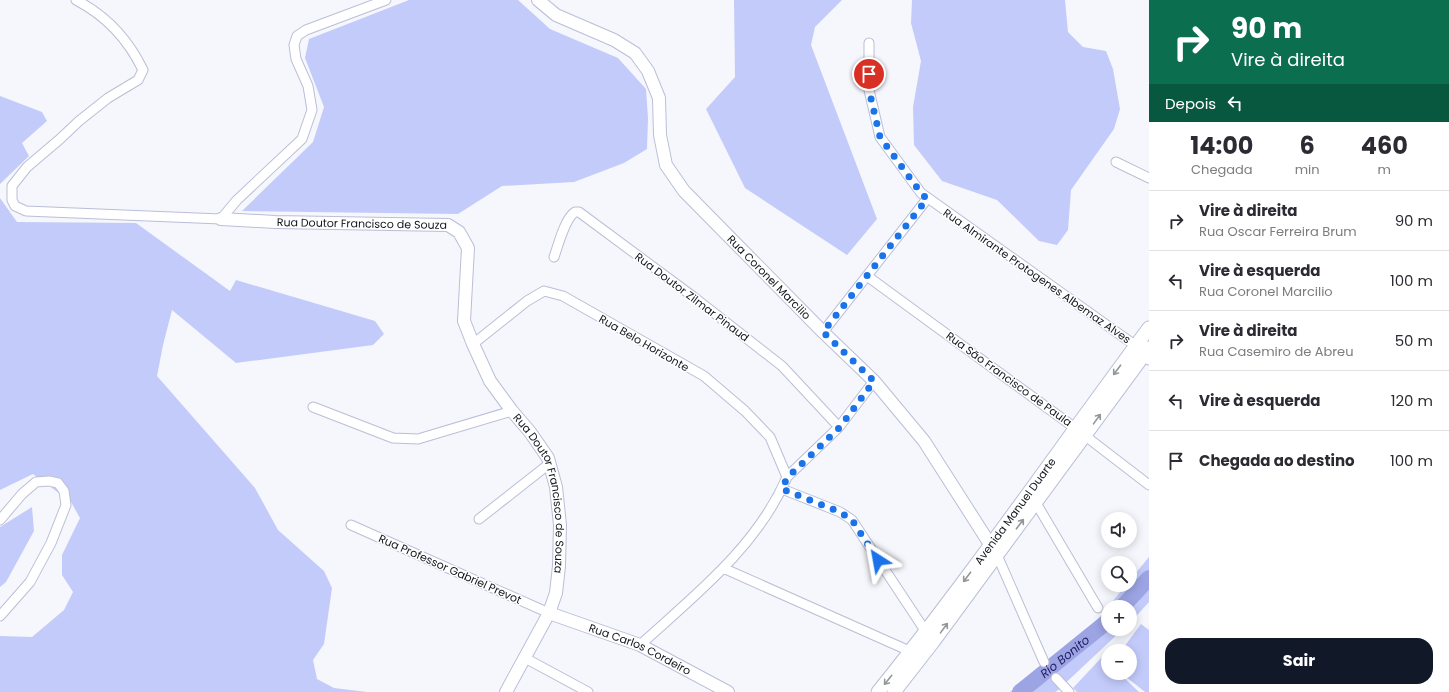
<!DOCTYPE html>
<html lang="pt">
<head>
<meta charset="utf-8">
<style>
  :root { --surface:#fff; --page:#f7f7f7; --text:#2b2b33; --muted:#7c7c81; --line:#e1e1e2; --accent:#111827 }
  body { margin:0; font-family:Poppins,sans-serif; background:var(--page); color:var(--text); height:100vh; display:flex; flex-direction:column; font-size:15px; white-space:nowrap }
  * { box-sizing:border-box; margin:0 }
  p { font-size:13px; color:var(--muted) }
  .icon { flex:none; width:22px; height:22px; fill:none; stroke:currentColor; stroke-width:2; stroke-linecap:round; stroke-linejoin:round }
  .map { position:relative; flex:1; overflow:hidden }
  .drawer { display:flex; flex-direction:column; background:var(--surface); width:300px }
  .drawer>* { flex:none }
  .hud { background:#0b6e4f; color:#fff; overflow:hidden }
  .tools { position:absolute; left:1101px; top:512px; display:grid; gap:8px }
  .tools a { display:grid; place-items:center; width:36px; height:36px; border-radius:50%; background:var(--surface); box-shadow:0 2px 10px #0003; font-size:20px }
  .pin { position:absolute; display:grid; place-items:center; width:34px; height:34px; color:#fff; margin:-17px; border:2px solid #fff; border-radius:50%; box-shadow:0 1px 4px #0007 }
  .me { position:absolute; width:44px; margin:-22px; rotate:326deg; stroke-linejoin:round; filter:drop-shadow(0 0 3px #0008) }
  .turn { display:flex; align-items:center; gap:14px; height:84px; padding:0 16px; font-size:18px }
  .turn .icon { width:52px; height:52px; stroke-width:2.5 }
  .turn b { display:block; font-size:28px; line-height:34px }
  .then { display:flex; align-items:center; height:38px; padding:0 16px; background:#0003; gap:8px; font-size:15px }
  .eta { display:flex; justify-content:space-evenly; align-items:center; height:68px; text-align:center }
  .eta b { font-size:24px; font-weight:700; line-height:28px }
  .primary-button { display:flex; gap:8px; margin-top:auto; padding:8px 16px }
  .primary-button a { flex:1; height:46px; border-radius:16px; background:var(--accent); color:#fff; font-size:16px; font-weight:700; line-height:46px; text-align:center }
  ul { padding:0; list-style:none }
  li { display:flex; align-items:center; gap:12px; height:60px; padding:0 16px; border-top:1px solid var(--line) }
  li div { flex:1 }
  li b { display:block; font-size:15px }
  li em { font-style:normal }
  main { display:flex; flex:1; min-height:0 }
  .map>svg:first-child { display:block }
</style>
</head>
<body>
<main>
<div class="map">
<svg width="1149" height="692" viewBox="0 0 1149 692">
  <rect width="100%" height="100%" fill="#f6f7fc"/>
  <path fill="#c3cbfa" d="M 409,0 L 518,0 L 550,29 L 618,58 L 646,89 L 648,118 L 647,149 L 624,163 L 574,182 L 502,186 L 458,214 L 242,211 L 313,142 L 324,107 L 305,58 L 309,39 Z
    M 734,0 L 842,0 L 815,27 L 811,45 L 877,219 L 847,255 L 745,188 L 706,109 L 735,77 Z
    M 912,0 L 1065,0 L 1068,32 L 1083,47 L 1106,51 L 1113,69 L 1120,109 L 1114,129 L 1071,190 L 1068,230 L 1057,245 L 1039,241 L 997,200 L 942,181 L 914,145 L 913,107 L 921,61 L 911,23 Z
    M 0,96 L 42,112 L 47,121 L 22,143 L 29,156 L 0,184 Z
    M 0,198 L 17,222 L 136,223 L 230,291 L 236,280 L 375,321 L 384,334 L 373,345 L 236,363 L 172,310 L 163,345 L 157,376 L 255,488 L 278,530 L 324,571 L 332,588 L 324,644 L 313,660 L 317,679 L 334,688 L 367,692 L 0,692 L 0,636 L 32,637 L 64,610 L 73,592 L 62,575 L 62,555 L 80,518 L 71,502 L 33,474 L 0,490 Z
    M 32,507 L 34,531 L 6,582 L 0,587 L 0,527 Z
    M 1149,557 L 1149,602 L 1130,623 L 1130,607 L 1108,607 L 1108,629 L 1123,629 L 1057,691 L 1055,692 L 1010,692 L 1095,623 L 1126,585 L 1130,585 L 1130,580 Z
    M 1141,624 L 1149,630 L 1149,692 L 1145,692 L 1121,673 L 1130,673 L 1130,651 L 1121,651 Z
    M 1102,657 L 1108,663 L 1108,673 L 1119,673 L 1139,692 L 1077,692 L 1073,688 Z"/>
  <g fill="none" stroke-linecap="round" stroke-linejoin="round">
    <g stroke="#9ca4e3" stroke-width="16">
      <path d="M 1122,607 L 1149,578"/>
      <path id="s1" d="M 1020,692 L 1108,621"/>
    </g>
    <g stroke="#babed7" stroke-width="11">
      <path id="minor" d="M 76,0 C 107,16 128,39 143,70 L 138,80 L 108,98 L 79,121 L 60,139 L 27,167 L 12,186 L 12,200 L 15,206 L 26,211 L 221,219 L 237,200 L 302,139 L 312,110 L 308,86 L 296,59 L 294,45 L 297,36 L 306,30 L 386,0
        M 869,43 L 869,90 L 880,137 L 921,193 L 1136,346 L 1143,356 L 1149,360
        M 1116,162 L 1149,178
        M 554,257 C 558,246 565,218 575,212 L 579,212 L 695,298 L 782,366 L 839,427
        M 867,276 L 1075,428 L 1149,485
        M 823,332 L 927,199
        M 473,344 L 527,301 L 544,291 L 563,296 L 704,376 L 745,411 L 770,437 L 787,477
        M 313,407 L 393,438 L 418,439 L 512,411
        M 782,489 L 840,512 L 852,520 L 928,635
        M 1036,503 L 1098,608
        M 479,519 L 549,464
        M 0,520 L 22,494 L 36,482 L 49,481 L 58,483 L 64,491 L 66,505 L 51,543 L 30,582 L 0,616
        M 351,525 L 549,613
        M 997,555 L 1044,662
        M 723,568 L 914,653
        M 640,645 C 694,596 757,547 787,477 L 839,427 L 874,381
        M 525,658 L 588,692
        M 1056,678 L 1069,692"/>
    </g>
    <g stroke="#babed7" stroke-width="14">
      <g id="tertiary">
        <path id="s2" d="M 538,0 L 556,15 L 614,40 L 635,53 L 648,71 L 659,98 L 660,135 L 666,165 L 684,191 L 823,332 L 874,381 L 924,441 L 995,552"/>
        <path id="s3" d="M 221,219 L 275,222 L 448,225 L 459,232 L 468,248 L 464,321 L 473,344 L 490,381 L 512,411 L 530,432 L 548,458 L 556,487 L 560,525 L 559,566 L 556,593 L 549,613 L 506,692"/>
        <path id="s4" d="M 549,613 L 640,645 L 728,692"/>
      </g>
    </g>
    <g stroke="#babed7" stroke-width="15">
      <g id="secondary">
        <path id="s5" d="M 878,692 C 973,574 1059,449 1149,328"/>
        <path d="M 894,692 L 933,642 L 1149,348"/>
      </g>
    </g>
    <use href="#minor" stroke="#fff" stroke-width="9"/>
    <use href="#tertiary" stroke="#fff" stroke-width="12"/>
    <use href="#secondary" stroke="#fff" stroke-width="13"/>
  </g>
  <defs><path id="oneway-shaft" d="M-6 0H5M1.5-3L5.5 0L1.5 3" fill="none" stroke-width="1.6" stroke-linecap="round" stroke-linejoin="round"/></defs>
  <g stroke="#959699">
    <use href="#oneway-shaft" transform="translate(1117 370) rotate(127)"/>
    <use href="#oneway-shaft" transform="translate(1097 419) rotate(-54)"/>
    <use href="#oneway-shaft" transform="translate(1020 524) rotate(-53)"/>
    <use href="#oneway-shaft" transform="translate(967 577) rotate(127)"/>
    <use href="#oneway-shaft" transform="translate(944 628) rotate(-54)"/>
    <use href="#oneway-shaft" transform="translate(888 680) rotate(129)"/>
  </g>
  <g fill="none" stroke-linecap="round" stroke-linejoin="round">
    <path stroke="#1a73e8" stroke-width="7" stroke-dasharray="0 12.6" d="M 869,74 L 869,90 L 880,137 L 921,193 L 927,199 L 823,332 L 874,381 L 840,427 L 787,478 L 782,489 L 840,512 L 852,520 L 878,560"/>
  </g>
  <g text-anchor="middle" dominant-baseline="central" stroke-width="3" stroke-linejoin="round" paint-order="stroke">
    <g font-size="11" fill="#13151d" stroke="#fff">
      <text stroke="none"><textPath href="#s3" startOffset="141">Rua Doutor Francisco de Souza</textPath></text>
      <text transform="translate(1037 276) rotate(35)">Rua Almirante Protogenes Albemaz Alves</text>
      <text stroke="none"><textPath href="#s2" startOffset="383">Rua Coronel Marcilio</textPath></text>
      <text transform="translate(692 297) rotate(37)">Rua Doutor Zilmar Pinaud</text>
      <text transform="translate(644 343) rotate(30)">Rua Belo Horizonte</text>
      <text transform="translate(1009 379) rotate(36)">Rua São Francisco de Paula</text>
      <text stroke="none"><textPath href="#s3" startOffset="525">Rua Doutor Francisco de Souza</textPath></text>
      <text stroke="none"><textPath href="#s5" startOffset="227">Avenida Manuel Duarte</textPath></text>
      <text transform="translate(450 569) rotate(24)">Rua Professor Gabriel Prevot</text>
      <text stroke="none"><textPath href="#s4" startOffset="98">Rua Carlos Cordeiro</textPath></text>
    </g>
    <g font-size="12" font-style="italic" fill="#232068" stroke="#fff">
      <text stroke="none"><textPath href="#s1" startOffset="57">Rio Bonito</textPath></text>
    </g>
  </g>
</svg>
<div class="tools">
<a><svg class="icon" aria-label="sound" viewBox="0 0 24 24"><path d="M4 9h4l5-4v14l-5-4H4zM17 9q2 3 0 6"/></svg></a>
<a><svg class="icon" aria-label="search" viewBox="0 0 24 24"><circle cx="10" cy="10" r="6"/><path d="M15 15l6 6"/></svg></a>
<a>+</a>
<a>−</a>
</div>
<div class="pin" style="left:869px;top:74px;background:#d93025"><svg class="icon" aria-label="arrive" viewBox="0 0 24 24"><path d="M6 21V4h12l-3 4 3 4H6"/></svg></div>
<svg class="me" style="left:878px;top:560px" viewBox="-20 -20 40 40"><path d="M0-17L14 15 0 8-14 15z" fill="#1a73e8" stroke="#fff" stroke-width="4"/></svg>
</div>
<section class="drawer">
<div class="hud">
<div class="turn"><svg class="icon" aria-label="right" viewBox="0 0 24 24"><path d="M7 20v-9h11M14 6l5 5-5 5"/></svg><div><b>90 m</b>Vire à direita</div></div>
<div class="then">Depois<svg class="icon" aria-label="left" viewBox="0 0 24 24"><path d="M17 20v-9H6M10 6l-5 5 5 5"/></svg></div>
</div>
<div class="eta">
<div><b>14:00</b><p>Chegada</p></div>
<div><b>6</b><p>min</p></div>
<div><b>460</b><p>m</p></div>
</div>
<ul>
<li><svg class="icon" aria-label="right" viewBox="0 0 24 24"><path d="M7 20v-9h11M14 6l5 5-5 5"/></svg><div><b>Vire à direita</b><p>Rua Oscar Ferreira Brum</p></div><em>90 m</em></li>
<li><svg class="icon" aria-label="left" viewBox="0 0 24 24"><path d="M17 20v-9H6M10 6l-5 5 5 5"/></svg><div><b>Vire à esquerda</b><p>Rua Coronel Marcilio</p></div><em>100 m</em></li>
<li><svg class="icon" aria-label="right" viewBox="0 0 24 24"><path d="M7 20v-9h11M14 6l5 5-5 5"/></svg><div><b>Vire à direita</b><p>Rua Casemiro de Abreu</p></div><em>50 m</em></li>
<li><svg class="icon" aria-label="left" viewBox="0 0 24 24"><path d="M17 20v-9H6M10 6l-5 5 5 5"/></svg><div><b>Vire à esquerda</b></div><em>120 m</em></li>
<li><svg class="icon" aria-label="arrive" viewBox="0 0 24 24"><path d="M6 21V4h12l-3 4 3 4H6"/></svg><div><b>Chegada ao destino</b></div><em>100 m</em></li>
</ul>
<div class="primary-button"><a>Sair</a></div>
</section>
</main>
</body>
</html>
